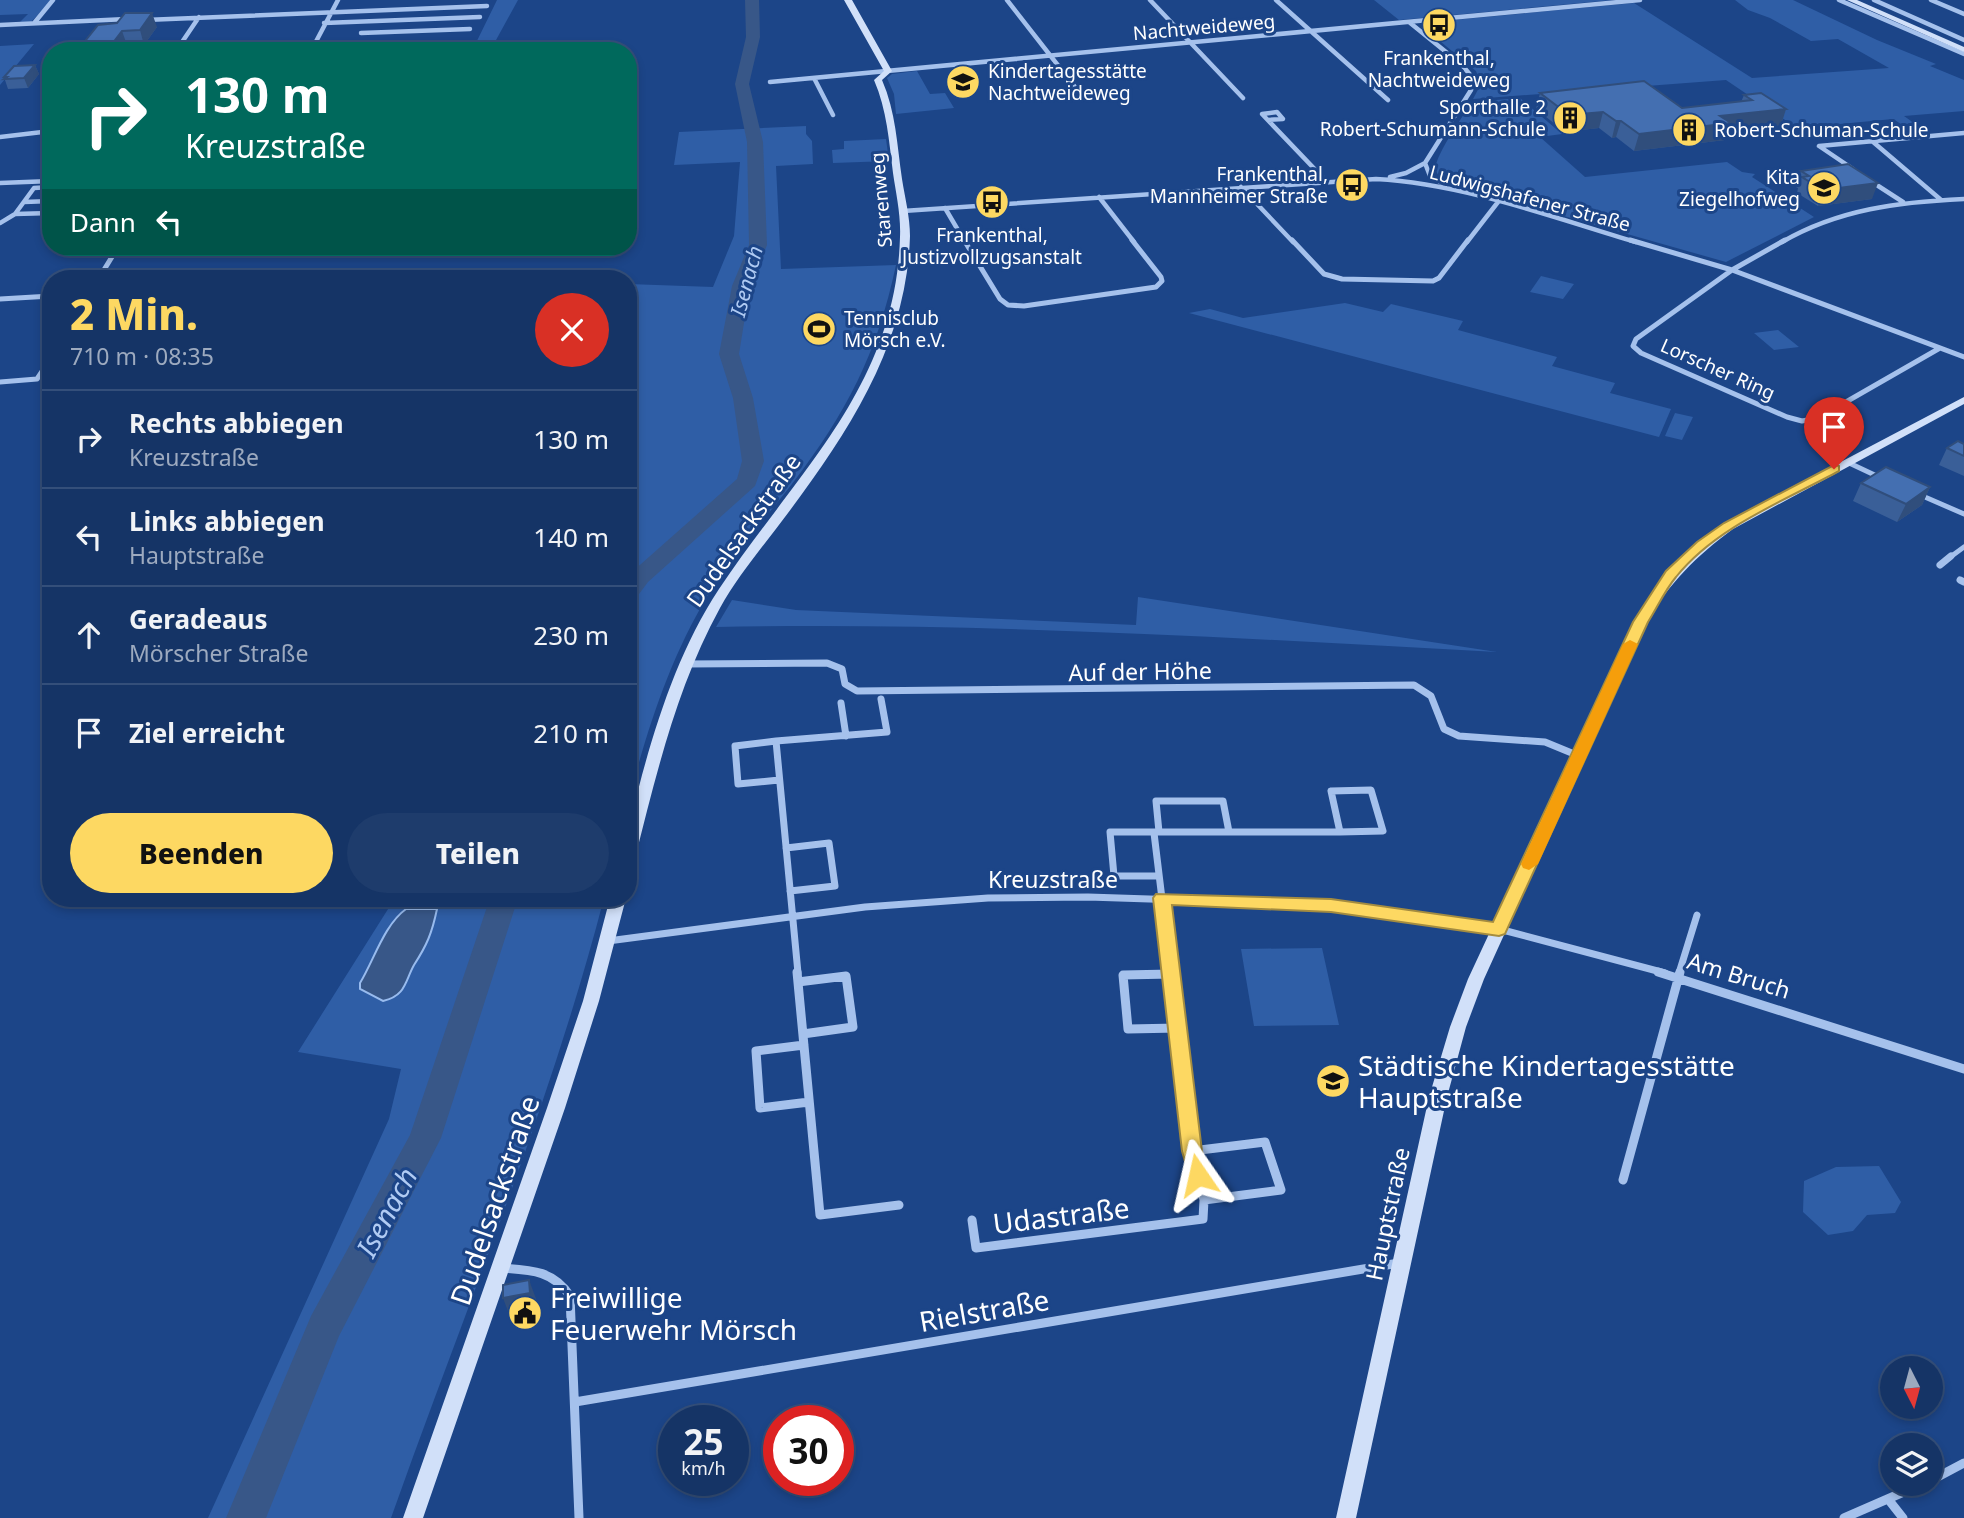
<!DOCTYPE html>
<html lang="de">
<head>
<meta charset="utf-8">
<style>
  :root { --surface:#153466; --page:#1e3c6c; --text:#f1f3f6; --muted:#9daabf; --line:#344f7a; --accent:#fdd862 }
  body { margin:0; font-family:"Noto Sans",sans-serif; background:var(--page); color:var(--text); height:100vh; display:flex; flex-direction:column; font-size:26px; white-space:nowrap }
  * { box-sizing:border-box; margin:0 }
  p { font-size:23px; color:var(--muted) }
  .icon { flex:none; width:38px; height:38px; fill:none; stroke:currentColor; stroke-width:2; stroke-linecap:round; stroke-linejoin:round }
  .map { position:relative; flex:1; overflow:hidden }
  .side { position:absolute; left:42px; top:270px; width:595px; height:637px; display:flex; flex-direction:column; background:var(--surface); border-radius:28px; box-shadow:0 4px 10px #0003,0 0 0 2px var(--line) }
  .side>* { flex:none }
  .guide { position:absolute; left:42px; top:42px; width:595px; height:214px; border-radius:28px; box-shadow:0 4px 10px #0003,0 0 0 2px var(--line); background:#00695c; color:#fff; overflow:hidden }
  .needle { width:46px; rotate:174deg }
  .controls { position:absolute; left:1880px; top:1356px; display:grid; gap:14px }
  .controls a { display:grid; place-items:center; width:63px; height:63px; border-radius:50%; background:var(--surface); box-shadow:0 4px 10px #0003,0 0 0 2px var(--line); font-size:35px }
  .speed { position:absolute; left:658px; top:1405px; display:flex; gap:14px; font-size:35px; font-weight:700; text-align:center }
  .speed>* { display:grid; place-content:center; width:91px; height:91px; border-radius:50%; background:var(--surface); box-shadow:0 4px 10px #0003,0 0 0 2px var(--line); line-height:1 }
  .speed small { font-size:18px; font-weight:400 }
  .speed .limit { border:10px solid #d22; background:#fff; color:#111 }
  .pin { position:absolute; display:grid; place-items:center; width:60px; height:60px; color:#fff; margin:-72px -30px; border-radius:50% 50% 50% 0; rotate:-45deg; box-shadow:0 0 7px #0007 }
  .pin .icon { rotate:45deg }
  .me { position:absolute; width:77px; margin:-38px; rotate:349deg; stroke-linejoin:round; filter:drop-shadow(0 0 5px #0008) }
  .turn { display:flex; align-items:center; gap:24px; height:147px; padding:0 28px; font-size:32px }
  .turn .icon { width:91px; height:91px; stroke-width:2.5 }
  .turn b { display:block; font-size:49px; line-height:60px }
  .then { display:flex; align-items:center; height:66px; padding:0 28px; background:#0003; gap:14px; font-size:26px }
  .round { display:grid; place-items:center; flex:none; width:74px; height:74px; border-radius:37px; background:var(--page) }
  .overview { display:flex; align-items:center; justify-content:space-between; height:119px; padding:0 28px }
  h1 { font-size:42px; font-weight:800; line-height:52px; color:var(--accent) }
  .button { display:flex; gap:14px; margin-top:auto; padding:14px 28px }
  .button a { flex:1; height:80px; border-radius:42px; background:var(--accent); color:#111; font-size:28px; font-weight:800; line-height:80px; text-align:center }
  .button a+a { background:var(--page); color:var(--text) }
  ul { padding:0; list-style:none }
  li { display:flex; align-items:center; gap:21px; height:98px; padding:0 28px; border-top:2px solid var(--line) }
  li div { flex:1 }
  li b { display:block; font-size:26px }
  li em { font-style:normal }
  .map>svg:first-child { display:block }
</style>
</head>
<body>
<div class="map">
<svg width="1964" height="1518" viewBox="0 0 1964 1518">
  <rect width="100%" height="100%" fill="#1c4588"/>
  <path fill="#2f5ea6" d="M 0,0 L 52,0 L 31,22 L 20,22 L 28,14 L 0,15 Z
    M 497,0 L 518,0 L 490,51 L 472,51 Z
    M 1374,0 L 1613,0 L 1399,20 Z
    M 1735,0 L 1793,0 L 1877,40 L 1936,64 L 1930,66 L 1964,80 L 1964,111 L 1904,116 L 1928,133 L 1917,134 L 1893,119 L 1797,128 L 1726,80 L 1473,99 L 1481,84 L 1476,71 L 1423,27 L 1432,22 L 1634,3 L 1752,78 L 1889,68 L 1838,39 L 1811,41 L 1770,18 L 1748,10 Z
    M 34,44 L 0,85 L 0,46 Z
    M 917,71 L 930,94 L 945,93 L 954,108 L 896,114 L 894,94 L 887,78 L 892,74 Z
    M 1520,98 L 1562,134 L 1540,137 L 1585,177 L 1727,162 L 1742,172 L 1755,174 L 1752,177 L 1814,217 L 1726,262 L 1475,191 C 1464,187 1441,183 1436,171 C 1431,161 1465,113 1472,102 Z
    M 806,126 L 806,134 L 812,141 L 813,164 L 776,166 L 781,269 L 896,265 C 877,354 847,412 792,484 C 764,520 732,555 708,595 C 669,660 647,730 628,803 L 628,284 L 713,287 L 734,236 L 740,162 L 674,165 L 679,132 Z
    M 886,139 L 889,161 L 833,163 L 832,150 L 844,149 L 844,141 Z
    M 1541,276 L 1574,284 L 1563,299 L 1530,292 Z
    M 1345,303 L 1383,312 L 1391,304 L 1463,321 L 1458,330 L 1557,357 L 1552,366 L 1615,383 L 1610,393 L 1671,409 L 1659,437 L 1189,313 L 1210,309 L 1243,318 Z
    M 1778,330 L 1799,347 L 1774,350 L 1754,333 Z
    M 1675,413 L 1693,417 L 1682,440 L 1665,436 Z
    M 1138,597 L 1497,652 C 1237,638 977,622 716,627 L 732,600 L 796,610 L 1136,625 Z
    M 395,898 L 604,898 C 549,1110 464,1312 391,1518 L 208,1518 L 389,1119 L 401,1069 L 298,1052 Z
    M 1322,948 L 1339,1025 L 1254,1026 L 1241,949 Z
    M 1879,1166 L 1901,1202 L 1895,1213 L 1867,1215 L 1853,1231 L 1828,1235 L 1803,1212 L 1804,1181 L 1836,1167 Z"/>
  <path fill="#385788" stroke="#98bbee" stroke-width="2" d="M 406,909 L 437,909 C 432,933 427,945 414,965 C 405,981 406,996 383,1001 L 360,989 L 360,983 C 374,960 384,925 406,909 Z"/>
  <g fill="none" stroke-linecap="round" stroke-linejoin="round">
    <path fill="#385788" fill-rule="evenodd" d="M 745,0 L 759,0 L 760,37 L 749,84 L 763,142 L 767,245 L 750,286 L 739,354 L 753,398 L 764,461 L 755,486 L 648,582 L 636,598 L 628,600 L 628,577 L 632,572 L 737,479 L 742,461 L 733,398 L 719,354 L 732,286 L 749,245 L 747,142 L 735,84 L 746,37 Z
      M 490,898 L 518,898 L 441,1138 L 339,1336 L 266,1518 L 226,1518 L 311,1316 L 410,1135 Z"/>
    <path stroke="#a5c1ec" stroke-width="4.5" d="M 1007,0 L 1078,91
      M 1150,0 L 1243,98
      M 1276,0 L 1388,100
      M 1839,0 L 1964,54
      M 1874,0 L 1964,40
      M 1931,0 L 1964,14
      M 145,20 L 487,6
      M 35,22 L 53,0
      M 1409,22 L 1462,65 L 1472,77 L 1471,90 L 1425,163 L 1430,176 L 1442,183
      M 324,23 L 480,17
      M 0,25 L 127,19
      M 361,33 L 470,29
      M 354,47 L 437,44
      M 176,51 L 199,17
      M 311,51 L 338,0
      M 430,51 L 437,44 L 461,43
      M 814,78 L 833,115
      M 770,82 L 1640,0
      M 1268,120 L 1283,119 L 1277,112 L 1262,114 L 1327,182
      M 0,137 L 51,131
      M 1872,141 L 1940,199
      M 1853,169 L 1819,146 L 1964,133
      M 1390,177 L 1406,173 L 1425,163
      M 1869,180 L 1903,202
      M 0,183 L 51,181
      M 1241,187 L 1293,242
      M 1099,197 L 1134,242
      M 24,202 L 51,201
      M 945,208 L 965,242
      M 903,211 L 1376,179 C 1465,184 1551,217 1636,242
      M 15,214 L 51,213
      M 0,223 L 15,214 L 34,188 L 51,187
      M 1467,242 L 1498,202
      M 1782,242 C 1839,209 1899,202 1964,199"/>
    <path stroke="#a5c1ec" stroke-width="5" d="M 964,240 L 1000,299 L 1008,305 L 1024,306 L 1156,287 L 1162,281 L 1161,277 L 1132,240
      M 1292,240 L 1324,274 L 1342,279 L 1433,281 L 1439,278 L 1468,240
      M 1630,240 L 1732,270 L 1964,357
      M 1785,240 L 1732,270 L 1636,339 L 1633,346 L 1641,353 L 1787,417 L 1802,421 L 1818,418 L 1940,348
      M 99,278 L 118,247
      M 0,299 L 51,296
      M 0,382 L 37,379 L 51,358
      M 1847,462 L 1881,478
      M 1918,494 L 1964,514
      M 1949,558 L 1964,547"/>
    <path stroke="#a5c1ec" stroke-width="7" d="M 1940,565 L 1951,556
      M 1960,580 L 1964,582
      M 686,664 L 827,663 L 842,669 L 845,684 L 857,691 L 1414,685 L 1431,696 L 1444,729 L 1459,736 L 1545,742 L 1579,756
      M 841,703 L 846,736
      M 776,741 L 735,746 L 738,784 L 779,780
      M 1371,790 L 1383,831 L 1340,832 L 1331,791 Z
      M 1159,832 L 1156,801 L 1223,801 L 1229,832
      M 1154,833 L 1171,973
      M 786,848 L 829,843 L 835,886 L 790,891
      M 1159,876 L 1114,876 L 1110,832 L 1340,832
      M 608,941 L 865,907 L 988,898 L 1088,897 L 1331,905 L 1499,929 L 1665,973
      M 798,973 L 776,741 L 887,732 L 881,699
      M 1679,973 L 1697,915"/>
    <path stroke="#a5c1ec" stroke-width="9" d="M 797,972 L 820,1215 L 899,1205
      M 1658,972 L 1964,1069
      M 1171,974 L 1123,975 L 1128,1029 L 1178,1028
      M 798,982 L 846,976 L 853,1027 L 803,1034
      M 804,1045 L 756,1051 L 760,1108 L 809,1102
      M 1192,1151 L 1265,1142 L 1281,1190 L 1204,1200
      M 1623,1180 L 1680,972
      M 972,1220 L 976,1248 L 1203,1219 L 1204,1200 L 1192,1151 L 1171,972
      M 501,1268 C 530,1270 553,1270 570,1296 L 579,1518
      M 575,1402 L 1399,1263
      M 1930,1481 L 1964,1463
      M 1888,1499 L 1903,1518
      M 1844,1518 L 1922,1484"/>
    <path fill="#d1e0f9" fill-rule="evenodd" d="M 844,0 L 852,0 L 892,71 L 882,80 C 896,112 897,145 902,179 C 905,198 910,217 910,236 C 907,343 850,430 788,513 C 765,544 739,574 720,608 C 677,686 657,772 635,858 L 633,862 L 628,863 C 628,851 627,838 629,826 C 632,809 638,792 642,775 C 660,710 682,645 719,589 C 796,473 896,387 900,237 C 901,215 896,194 893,173 C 889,141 887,110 874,80 L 884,71 Z
      M 1847,0 L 1857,0 L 1964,47 L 1964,52 Z
      M 1964,397 L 1964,404 L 1733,529 C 1697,555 1669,584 1646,622 L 1484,979 L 1466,1027 L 1447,1097 L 1356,1518 L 1336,1518 L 1429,1097 L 1450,1027 L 1468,979 L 1634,622 C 1658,582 1686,551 1725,523 Z
      M 610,898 L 626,898 L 599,1001 L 565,1108 L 423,1518 L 403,1518 L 547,1108 L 583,1001 Z"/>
  </g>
  <path fill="#3a5f98" d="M 98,25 L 157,27 L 144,45 L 127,45 L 122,51 L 84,51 L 82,45 Z
    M 35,65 L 39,74 L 28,88 L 8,89 L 4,77 Z
    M 1540,93 L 1682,108 L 1741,102 L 1744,95 L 1786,109 L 1781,125 L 1728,131 L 1725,140 L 1634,151 L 1616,137 L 1612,138 L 1599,128 L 1565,132 L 1536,109 Z
    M 1801,171 L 1872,199 L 1818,206 L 1797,193 L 1798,188 L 1796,187 Z
    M 1964,444 L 1964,476 L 1939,465 L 1947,448 Z
    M 1861,483 L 1930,487 L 1922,505 L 1897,522 L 1853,501 Z"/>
  <path fill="#304e7c" d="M 152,13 L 157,27 L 144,45 L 140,30 Z
    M 122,31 L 127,45 L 122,51 L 114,51 L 112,44 Z
    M 35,65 L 39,74 L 28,88 L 24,78 Z
    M 1786,109 L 1781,125 L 1728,131 L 1725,140 L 1634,151 L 1639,134 L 1720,116 Z
    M 1603,112 L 1599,128 L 1565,132 L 1569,115 Z
    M 1616,121 L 1621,121 L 1616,137 L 1612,138 Z
    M 1878,183 L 1872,199 L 1818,206 L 1823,190 Z
    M 1930,487 L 1922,505 L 1897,522 L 1906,504 Z
    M 529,1280 L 538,1304 L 538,1317 L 512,1322 L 503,1298 Z"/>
  <path fill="#446fb1" stroke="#304e7c" stroke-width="2" d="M 125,13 L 152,13 L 140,30 L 122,31 L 112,44 L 82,45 L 98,25 L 117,23 Z
    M 35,65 L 24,78 L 4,79 L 7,77 L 4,77 L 14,66 Z
    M 1644,81 L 1682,108 L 1752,100 L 1744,95 L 1761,93 L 1786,109 L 1720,116 L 1731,123 L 1639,134 L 1621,121 L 1616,121 L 1603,112 L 1569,115 L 1540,93 Z
    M 1848,164 L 1878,183 L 1823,190 L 1802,177 L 1809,176 L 1801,171 Z
    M 1958,441 L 1964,444 L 1964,456 L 1947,448 Z
    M 1886,467 L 1930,487 L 1906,504 L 1861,483 Z
    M 529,1280 L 530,1293 L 503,1298 L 503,1285 Z"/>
  <path fill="#fdd862" stroke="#a48c40" stroke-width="2" d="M 1834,465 L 1839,466 L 1839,471 C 1784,501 1716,527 1676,577 C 1665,590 1657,608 1648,622 L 1505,934 L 1499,936 L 1331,912 L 1172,905 L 1202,1151 L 1208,1175 L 1205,1182 L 1198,1184 L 1191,1182 L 1182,1151 L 1153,898 L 1156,894 L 1331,899 L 1493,922 L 1633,622 L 1666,571 L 1697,542 L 1724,523 Z"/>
  <path fill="#f59e0b" d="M 1630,640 L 1638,644 L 1538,864 L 1529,870 L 1523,868 L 1521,864 L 1623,644 Z"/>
  <defs>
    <g id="bus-disc" transform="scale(1.75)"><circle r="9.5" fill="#fdd862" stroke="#1c4588"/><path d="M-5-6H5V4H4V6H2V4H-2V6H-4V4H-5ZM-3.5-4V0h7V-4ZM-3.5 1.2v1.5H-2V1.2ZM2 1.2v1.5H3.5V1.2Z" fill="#111"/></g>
    <g id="school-disc" transform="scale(1.75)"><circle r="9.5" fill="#fdd862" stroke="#1c4588"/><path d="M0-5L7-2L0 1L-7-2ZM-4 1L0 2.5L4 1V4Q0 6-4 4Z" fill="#111"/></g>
    <g id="building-disc" transform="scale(1.75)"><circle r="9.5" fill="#fdd862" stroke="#1c4588"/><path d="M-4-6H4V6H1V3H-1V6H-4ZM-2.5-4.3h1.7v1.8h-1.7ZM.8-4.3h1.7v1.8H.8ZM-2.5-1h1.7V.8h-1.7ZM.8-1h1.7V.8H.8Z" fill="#111"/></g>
    <g id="stadium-disc" transform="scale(1.75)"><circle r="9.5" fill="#fdd862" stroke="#1c4588"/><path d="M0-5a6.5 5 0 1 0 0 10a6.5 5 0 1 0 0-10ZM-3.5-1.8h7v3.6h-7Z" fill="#111"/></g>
    <g id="civic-disc" transform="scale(1.75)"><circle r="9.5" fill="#fdd862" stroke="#1c4588"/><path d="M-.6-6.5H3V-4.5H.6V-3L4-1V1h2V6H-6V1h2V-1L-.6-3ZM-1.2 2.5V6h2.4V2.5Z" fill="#111"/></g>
  </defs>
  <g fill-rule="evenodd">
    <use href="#bus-disc" x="1439" y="25"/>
    <use href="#school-disc" x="963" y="82"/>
    <use href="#building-disc" x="1570" y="118"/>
    <use href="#building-disc" x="1689" y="130"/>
    <use href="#bus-disc" x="1352" y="185"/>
    <use href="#school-disc" x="1824" y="188"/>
    <use href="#bus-disc" x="992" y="202"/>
    <use href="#stadium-disc" x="819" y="329"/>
    <use href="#school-disc" x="1333" y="1081"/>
    <use href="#civic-disc" x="525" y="1313"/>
  </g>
  <g text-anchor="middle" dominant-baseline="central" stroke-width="6" stroke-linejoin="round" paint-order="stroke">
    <g font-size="19" fill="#fff" stroke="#1c4588">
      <text transform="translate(1204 27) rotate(-5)">Nachtweideweg</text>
      <text transform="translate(1530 198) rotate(15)">Ludwigshafener Straße</text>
      <text transform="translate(881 200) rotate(-95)">Starenweg</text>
      <text transform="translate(1718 369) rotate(24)">Lorscher Ring</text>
    </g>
    <g font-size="19" fill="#fff" stroke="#1c4588" text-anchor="start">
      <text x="1439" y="58" text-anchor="middle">Frankenthal,<tspan x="1439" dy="22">Nachtweideweg</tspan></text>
      <text x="988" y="71">Kindertagesstätte<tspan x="988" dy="22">Nachtweideweg</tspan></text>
      <text x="1546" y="107" text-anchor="end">Sporthalle 2<tspan x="1546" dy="22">Robert-Schumann-Schule</tspan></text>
      <text x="1714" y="130">Robert-Schuman-Schule</text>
      <text x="1328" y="174" text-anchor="end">Frankenthal,<tspan x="1328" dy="22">Mannheimer Straße</tspan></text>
      <text x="1800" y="177" text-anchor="end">Kita<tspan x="1800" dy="22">Ziegelhofweg</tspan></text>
      <text x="992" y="235" text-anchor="middle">Frankenthal,<tspan x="992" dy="22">Justizvollzugsanstalt</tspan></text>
      <text x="844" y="318">Tennisclub<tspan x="844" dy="22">Mörsch e.V.</tspan></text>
    </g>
    <g font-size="21" font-style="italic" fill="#b0cbf3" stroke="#1c4588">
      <text transform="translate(746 281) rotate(-75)">Isenach</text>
    </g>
    <g font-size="23" fill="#fff" stroke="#1c4588">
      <text transform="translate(743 530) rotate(-55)">Dudelsackstraße</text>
      <text transform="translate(1140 671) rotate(-1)">Auf der Höhe</text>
      <text x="1053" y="879">Kreuzstraße</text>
      <text transform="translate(1739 975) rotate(17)">Am Bruch</text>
      <text transform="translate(1387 1214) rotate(-78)">Hauptstraße</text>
    </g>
    <g font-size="28" fill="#fff" stroke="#1c4588" text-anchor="start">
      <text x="1358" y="1065">Städtische Kindertagesstätte<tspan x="1358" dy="32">Hauptstraße</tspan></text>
      <text x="550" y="1297">Freiwillige<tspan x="550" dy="32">Feuerwehr Mörsch</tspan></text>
    </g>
    <g font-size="28" fill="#fff" stroke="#1c4588">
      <text transform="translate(494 1200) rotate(-71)">Dudelsackstraße</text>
      <text transform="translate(1061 1215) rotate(-7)">Udastraße</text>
      <text transform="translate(984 1310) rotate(-10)">Rielstraße</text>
    </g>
    <g font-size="28" font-style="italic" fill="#b0cbf3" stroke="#1c4588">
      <text transform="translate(386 1212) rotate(-62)">Isenach</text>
    </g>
  </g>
</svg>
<div class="controls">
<a><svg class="needle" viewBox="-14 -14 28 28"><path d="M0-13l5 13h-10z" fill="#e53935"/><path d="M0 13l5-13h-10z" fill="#9daabf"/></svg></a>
<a><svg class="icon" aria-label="layers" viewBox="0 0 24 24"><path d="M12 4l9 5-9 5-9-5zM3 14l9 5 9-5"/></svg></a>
</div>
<div class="speed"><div>25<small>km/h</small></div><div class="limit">30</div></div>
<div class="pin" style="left:1834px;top:469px;background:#d93025"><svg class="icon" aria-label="arrive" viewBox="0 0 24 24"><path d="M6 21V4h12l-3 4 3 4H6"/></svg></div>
<svg class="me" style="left:1198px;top:1175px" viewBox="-20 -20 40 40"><path d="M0-17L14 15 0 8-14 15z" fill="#fdd862" stroke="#fff" stroke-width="4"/></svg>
<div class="guide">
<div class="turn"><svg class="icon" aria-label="right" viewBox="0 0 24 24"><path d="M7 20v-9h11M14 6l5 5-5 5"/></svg><div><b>130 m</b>Kreuzstraße</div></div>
<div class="then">Dann<svg class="icon" aria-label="left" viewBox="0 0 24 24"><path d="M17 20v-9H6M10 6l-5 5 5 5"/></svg></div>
</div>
<section class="side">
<div class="overview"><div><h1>2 Min.</h1><p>710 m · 08:35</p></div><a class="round" style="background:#d93025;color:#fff"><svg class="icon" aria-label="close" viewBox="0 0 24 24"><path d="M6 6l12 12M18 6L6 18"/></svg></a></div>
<ul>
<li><svg class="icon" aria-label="right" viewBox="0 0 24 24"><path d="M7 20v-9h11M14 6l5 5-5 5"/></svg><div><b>Rechts abbiegen</b><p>Kreuzstraße</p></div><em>130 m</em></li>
<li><svg class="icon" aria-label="left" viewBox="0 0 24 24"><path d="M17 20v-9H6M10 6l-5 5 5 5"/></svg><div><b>Links abbiegen</b><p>Hauptstraße</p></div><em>140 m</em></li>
<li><svg class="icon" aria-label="ahead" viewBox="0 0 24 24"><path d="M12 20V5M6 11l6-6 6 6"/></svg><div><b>Geradeaus</b><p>Mörscher Straße</p></div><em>230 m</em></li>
<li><svg class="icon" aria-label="arrive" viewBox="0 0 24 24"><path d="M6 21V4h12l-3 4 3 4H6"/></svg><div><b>Ziel erreicht</b></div><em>210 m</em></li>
</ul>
<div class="button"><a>Beenden</a><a>Teilen</a></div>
</section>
</div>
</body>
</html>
